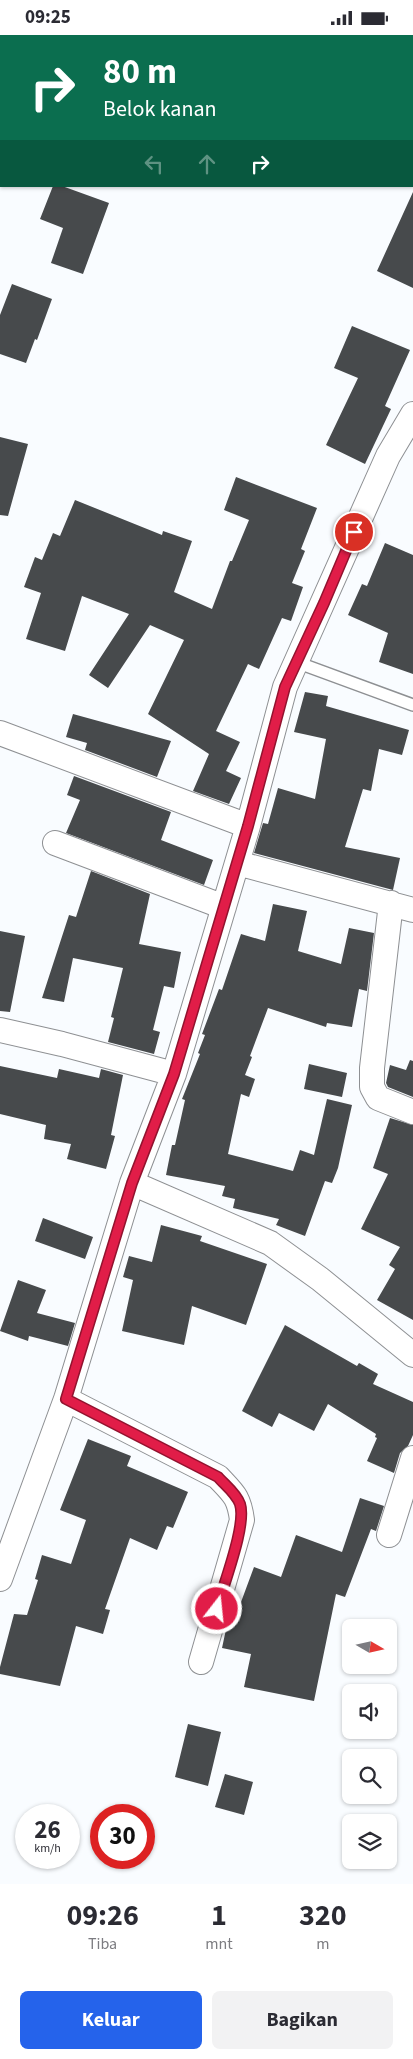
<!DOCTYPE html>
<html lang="id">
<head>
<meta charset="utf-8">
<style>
  :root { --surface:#fff; --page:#f2f2f3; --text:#2b2b33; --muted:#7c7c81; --accent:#2563eb }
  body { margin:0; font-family:"Source Sans 3",sans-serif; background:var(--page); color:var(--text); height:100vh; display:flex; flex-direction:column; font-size:19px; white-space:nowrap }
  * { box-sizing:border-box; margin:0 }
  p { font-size:16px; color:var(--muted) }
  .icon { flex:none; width:28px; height:28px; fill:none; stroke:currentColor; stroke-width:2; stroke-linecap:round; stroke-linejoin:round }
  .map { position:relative; height:1849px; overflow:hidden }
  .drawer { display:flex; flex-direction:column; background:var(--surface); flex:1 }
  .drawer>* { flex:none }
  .top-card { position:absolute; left:0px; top:0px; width:414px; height:152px; box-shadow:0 1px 4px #0004; background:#0b6e4f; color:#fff; overflow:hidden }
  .needle { width:32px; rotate:99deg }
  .buttons { position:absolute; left:342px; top:1584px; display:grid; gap:10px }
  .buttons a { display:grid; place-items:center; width:55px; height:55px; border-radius:8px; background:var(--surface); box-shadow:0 1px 4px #0004; font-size:25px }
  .speed { position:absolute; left:15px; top:1769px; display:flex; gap:10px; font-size:25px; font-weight:700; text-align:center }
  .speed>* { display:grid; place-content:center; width:65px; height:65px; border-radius:50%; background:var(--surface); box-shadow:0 1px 4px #0004; line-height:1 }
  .speed small { font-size:12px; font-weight:400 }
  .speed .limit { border:8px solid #d22; background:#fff; color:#111 }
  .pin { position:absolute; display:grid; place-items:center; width:42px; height:42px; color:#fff; margin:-21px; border:2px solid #fff; border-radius:50%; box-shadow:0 1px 5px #0007 }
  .me { position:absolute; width:55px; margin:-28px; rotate:16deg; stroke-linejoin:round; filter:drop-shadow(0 0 4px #0008) }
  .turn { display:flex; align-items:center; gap:18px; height:105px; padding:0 20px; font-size:22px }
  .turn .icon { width:65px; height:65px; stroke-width:2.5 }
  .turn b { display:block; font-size:35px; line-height:42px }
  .lanes { display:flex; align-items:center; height:48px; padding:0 20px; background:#0003; justify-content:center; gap:25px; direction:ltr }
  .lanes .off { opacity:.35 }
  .eta { display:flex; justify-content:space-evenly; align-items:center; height:85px; text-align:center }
  .eta b { font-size:30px; font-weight:700; line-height:35px }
  .primary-button { display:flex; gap:10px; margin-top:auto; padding:10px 20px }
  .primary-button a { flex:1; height:58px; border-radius:8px; background:var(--accent); color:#fff; font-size:20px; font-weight:700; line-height:58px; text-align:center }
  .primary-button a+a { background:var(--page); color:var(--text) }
  .status { display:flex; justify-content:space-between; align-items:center; height:35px; padding:0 25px; background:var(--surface); direction:ltr }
  .status svg { height:14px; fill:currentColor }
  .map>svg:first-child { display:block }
</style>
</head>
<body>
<div class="status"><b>09:25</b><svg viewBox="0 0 49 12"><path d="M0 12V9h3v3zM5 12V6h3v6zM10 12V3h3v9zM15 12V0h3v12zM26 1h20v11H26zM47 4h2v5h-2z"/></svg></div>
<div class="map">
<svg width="413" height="1849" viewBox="0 0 413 1849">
  <rect width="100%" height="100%" fill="#f9fcff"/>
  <path fill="#474a4c" d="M 53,151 L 62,151 L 109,168 L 83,239 L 51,228 L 63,193 L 40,184 Z
    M 413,157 L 413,253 L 377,236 Z
    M 12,249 L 52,264 L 37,305 L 35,304 L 26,328 L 0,319 L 0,280 Z
    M 352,291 L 410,315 L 385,371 L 391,374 L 365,429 L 326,410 L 358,343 L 334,333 Z
    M 0,402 L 28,409 L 8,481 L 0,480 Z
    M 236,442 L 317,473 L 301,514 L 305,516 L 292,548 L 303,552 L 291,586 L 282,583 L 259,634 L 248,629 L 216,696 L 240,707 L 226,736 L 241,743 L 229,769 L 193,756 L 209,719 L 148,679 L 184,605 L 150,590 L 108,653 L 89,640 L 129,579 L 82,561 L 65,616 L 26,604 L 41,558 L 24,552 L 35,522 L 42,525 L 53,498 L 60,501 L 75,465 L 162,500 L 163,496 L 192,506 L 174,557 L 212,574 L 230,526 L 232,526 L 249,485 L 224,475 Z
    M 385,508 L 413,520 L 413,639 L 379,627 L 388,598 L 348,580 L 362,549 L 367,551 Z
    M 305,657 L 328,661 L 326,671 L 409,695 L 402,720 L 379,714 L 371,756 L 363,754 L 345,812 L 400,823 L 393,855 L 254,818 L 263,788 L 268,789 L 278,753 L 315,764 L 326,704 L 294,697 Z
    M 73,679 L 171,706 L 157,742 L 85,715 L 87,708 L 66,702 Z
    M 74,741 L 171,777 L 161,805 L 213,825 L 204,850 L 66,798 L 80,765 L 67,760 Z
    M 91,836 L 150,859 L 139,909 L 181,917 L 174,953 L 164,951 L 153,995 L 160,997 L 154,1019 L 108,1007 L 114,983 L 111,982 L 123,933 L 73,923 L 64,967 L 42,963 L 69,880 L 76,882 Z
    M 273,869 L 307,876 L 298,916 L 341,929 L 349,893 L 374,898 L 367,956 L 359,954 L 352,992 L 327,988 L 326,992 L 268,973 L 250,1021 L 252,1022 L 245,1040 L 255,1044 L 249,1062 L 241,1059 L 228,1119 L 293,1136 L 300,1115 L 314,1120 L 327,1064 L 352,1070 L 338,1133 L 332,1148 L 325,1146 L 305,1201 L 276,1190 L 279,1184 L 233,1173 L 235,1164 L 222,1161 L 225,1151 L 166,1140 L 172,1110 L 175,1110 L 185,1065 L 182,1064 L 200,1019 L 198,1018 L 205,1000 L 202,999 L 219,954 L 222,955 L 241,899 L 265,906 Z
    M 0,896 L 25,901 L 10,977 L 0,976 Z
    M 410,1025 L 413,1026 L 413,1062 L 388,1052 L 386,1048 L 390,1030 L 406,1035 Z
    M 309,1029 L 347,1038 L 342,1062 L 304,1054 Z
    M 0,1031 L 57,1043 L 59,1034 L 99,1043 L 101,1034 L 123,1040 L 111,1100 L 115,1101 L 106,1134 L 67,1124 L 71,1109 L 44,1104 L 46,1090 L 0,1079 Z
    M 390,1083 L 413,1090 L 413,1285 L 377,1265 L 395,1234 L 389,1230 L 400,1212 L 361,1194 L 388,1139 L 373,1133 Z
    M 43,1183 L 93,1202 L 85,1224 L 35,1206 Z
    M 161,1190 L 202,1201 L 200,1206 L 267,1229 L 246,1290 L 192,1271 L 184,1310 L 122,1296 L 133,1245 L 123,1242 L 129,1221 L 152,1227 Z
    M 18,1245 L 46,1255 L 37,1278 L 75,1288 L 68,1311 L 29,1301 L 28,1306 L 0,1296 Z
    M 285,1290 L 357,1331 L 359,1328 L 378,1339 L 373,1349 L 413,1367 L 413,1400 L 408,1411 L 400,1418 L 394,1438 L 367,1426 L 377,1403 L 375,1402 L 376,1399 L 328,1369 L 314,1396 L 279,1378 L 272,1392 L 242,1376 Z
    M 88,1404 L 131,1421 L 127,1431 L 188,1457 L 173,1493 L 167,1491 L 157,1515 L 130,1503 L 105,1574 L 110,1575 L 103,1599 L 76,1591 L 60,1651 L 0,1639 L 0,1632 L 14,1579 L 27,1580 L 38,1545 L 35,1544 L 42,1520 L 71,1529 L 86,1485 L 60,1475 Z
    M 360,1463 L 384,1471 L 376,1496 L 371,1494 L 345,1562 L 336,1559 L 314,1666 L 244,1652 L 251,1619 L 222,1613 L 228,1585 L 234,1586 L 254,1532 L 281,1542 L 296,1500 L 342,1517 Z
    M 188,1689 L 221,1697 L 208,1751 L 175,1742 Z
    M 225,1739 L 253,1747 L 244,1780 L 215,1772 Z"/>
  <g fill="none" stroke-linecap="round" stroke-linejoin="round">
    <g stroke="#8e9093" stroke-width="14">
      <path id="lane" d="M 296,627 L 413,670"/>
    </g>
    <g stroke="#8e9093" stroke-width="26">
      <path id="street" d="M 0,698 L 248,791
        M 55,808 L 224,872
        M 237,828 L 413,875
        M 391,868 L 372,1033 L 372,1052 L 378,1063 L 413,1077
        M 0,995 L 62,1009 L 174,1039
        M 132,1148 L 270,1208 L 320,1244 L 413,1320
        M 66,1364 L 218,1442 C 234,1459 239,1462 242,1485 L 201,1627
        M 389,1500 L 413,1423
        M 0,1544 L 66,1364 L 132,1148 L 174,1039 L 248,791 L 285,652 L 388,421 L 413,379"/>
    </g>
    <use href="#lane" stroke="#fff" stroke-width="11"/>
    <use href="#street" stroke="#fff" stroke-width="24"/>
  </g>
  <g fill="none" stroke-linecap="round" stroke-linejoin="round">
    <g stroke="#92132f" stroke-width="12">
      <path id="route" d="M 217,1574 C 223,1550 247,1490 240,1469 C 236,1458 225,1450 218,1442 L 66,1364 L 132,1148 L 174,1039 L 248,791 L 285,652 L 324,568 L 354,497"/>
    </g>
    <use href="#route" stroke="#e11d48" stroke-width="9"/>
  </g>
</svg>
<div class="buttons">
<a><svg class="needle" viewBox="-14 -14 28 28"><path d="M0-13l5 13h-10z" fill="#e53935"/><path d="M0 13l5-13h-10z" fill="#7c7c81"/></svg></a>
<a><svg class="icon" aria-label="sound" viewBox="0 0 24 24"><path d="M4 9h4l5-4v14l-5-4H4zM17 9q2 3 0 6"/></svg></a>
<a><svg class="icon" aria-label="search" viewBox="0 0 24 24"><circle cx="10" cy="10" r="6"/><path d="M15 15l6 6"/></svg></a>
<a><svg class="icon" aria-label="layers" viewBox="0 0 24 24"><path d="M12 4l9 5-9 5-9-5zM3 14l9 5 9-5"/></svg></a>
</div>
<div class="speed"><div>26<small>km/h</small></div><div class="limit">30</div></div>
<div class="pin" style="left:354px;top:497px;background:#d93025"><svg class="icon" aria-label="arrive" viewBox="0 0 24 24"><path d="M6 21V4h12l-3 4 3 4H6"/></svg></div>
<svg class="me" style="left:217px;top:1574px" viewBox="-20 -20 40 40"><circle r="17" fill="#e11d48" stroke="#fff" stroke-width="3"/><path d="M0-11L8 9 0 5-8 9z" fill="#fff"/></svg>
<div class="top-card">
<div class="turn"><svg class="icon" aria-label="right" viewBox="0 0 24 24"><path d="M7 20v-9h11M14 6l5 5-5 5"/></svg><div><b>80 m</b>Belok kanan</div></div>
<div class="lanes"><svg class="icon off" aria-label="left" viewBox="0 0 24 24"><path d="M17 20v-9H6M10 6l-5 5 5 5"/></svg><svg class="icon off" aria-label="ahead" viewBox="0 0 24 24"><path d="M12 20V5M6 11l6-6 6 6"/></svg><svg class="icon" aria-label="right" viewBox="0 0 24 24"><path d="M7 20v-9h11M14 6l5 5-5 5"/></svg></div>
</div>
</div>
<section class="drawer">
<div class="eta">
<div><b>09:26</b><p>Tiba</p></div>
<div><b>1</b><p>mnt</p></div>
<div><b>320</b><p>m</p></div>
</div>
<div class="primary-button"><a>Keluar</a><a>Bagikan</a></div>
</section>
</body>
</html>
